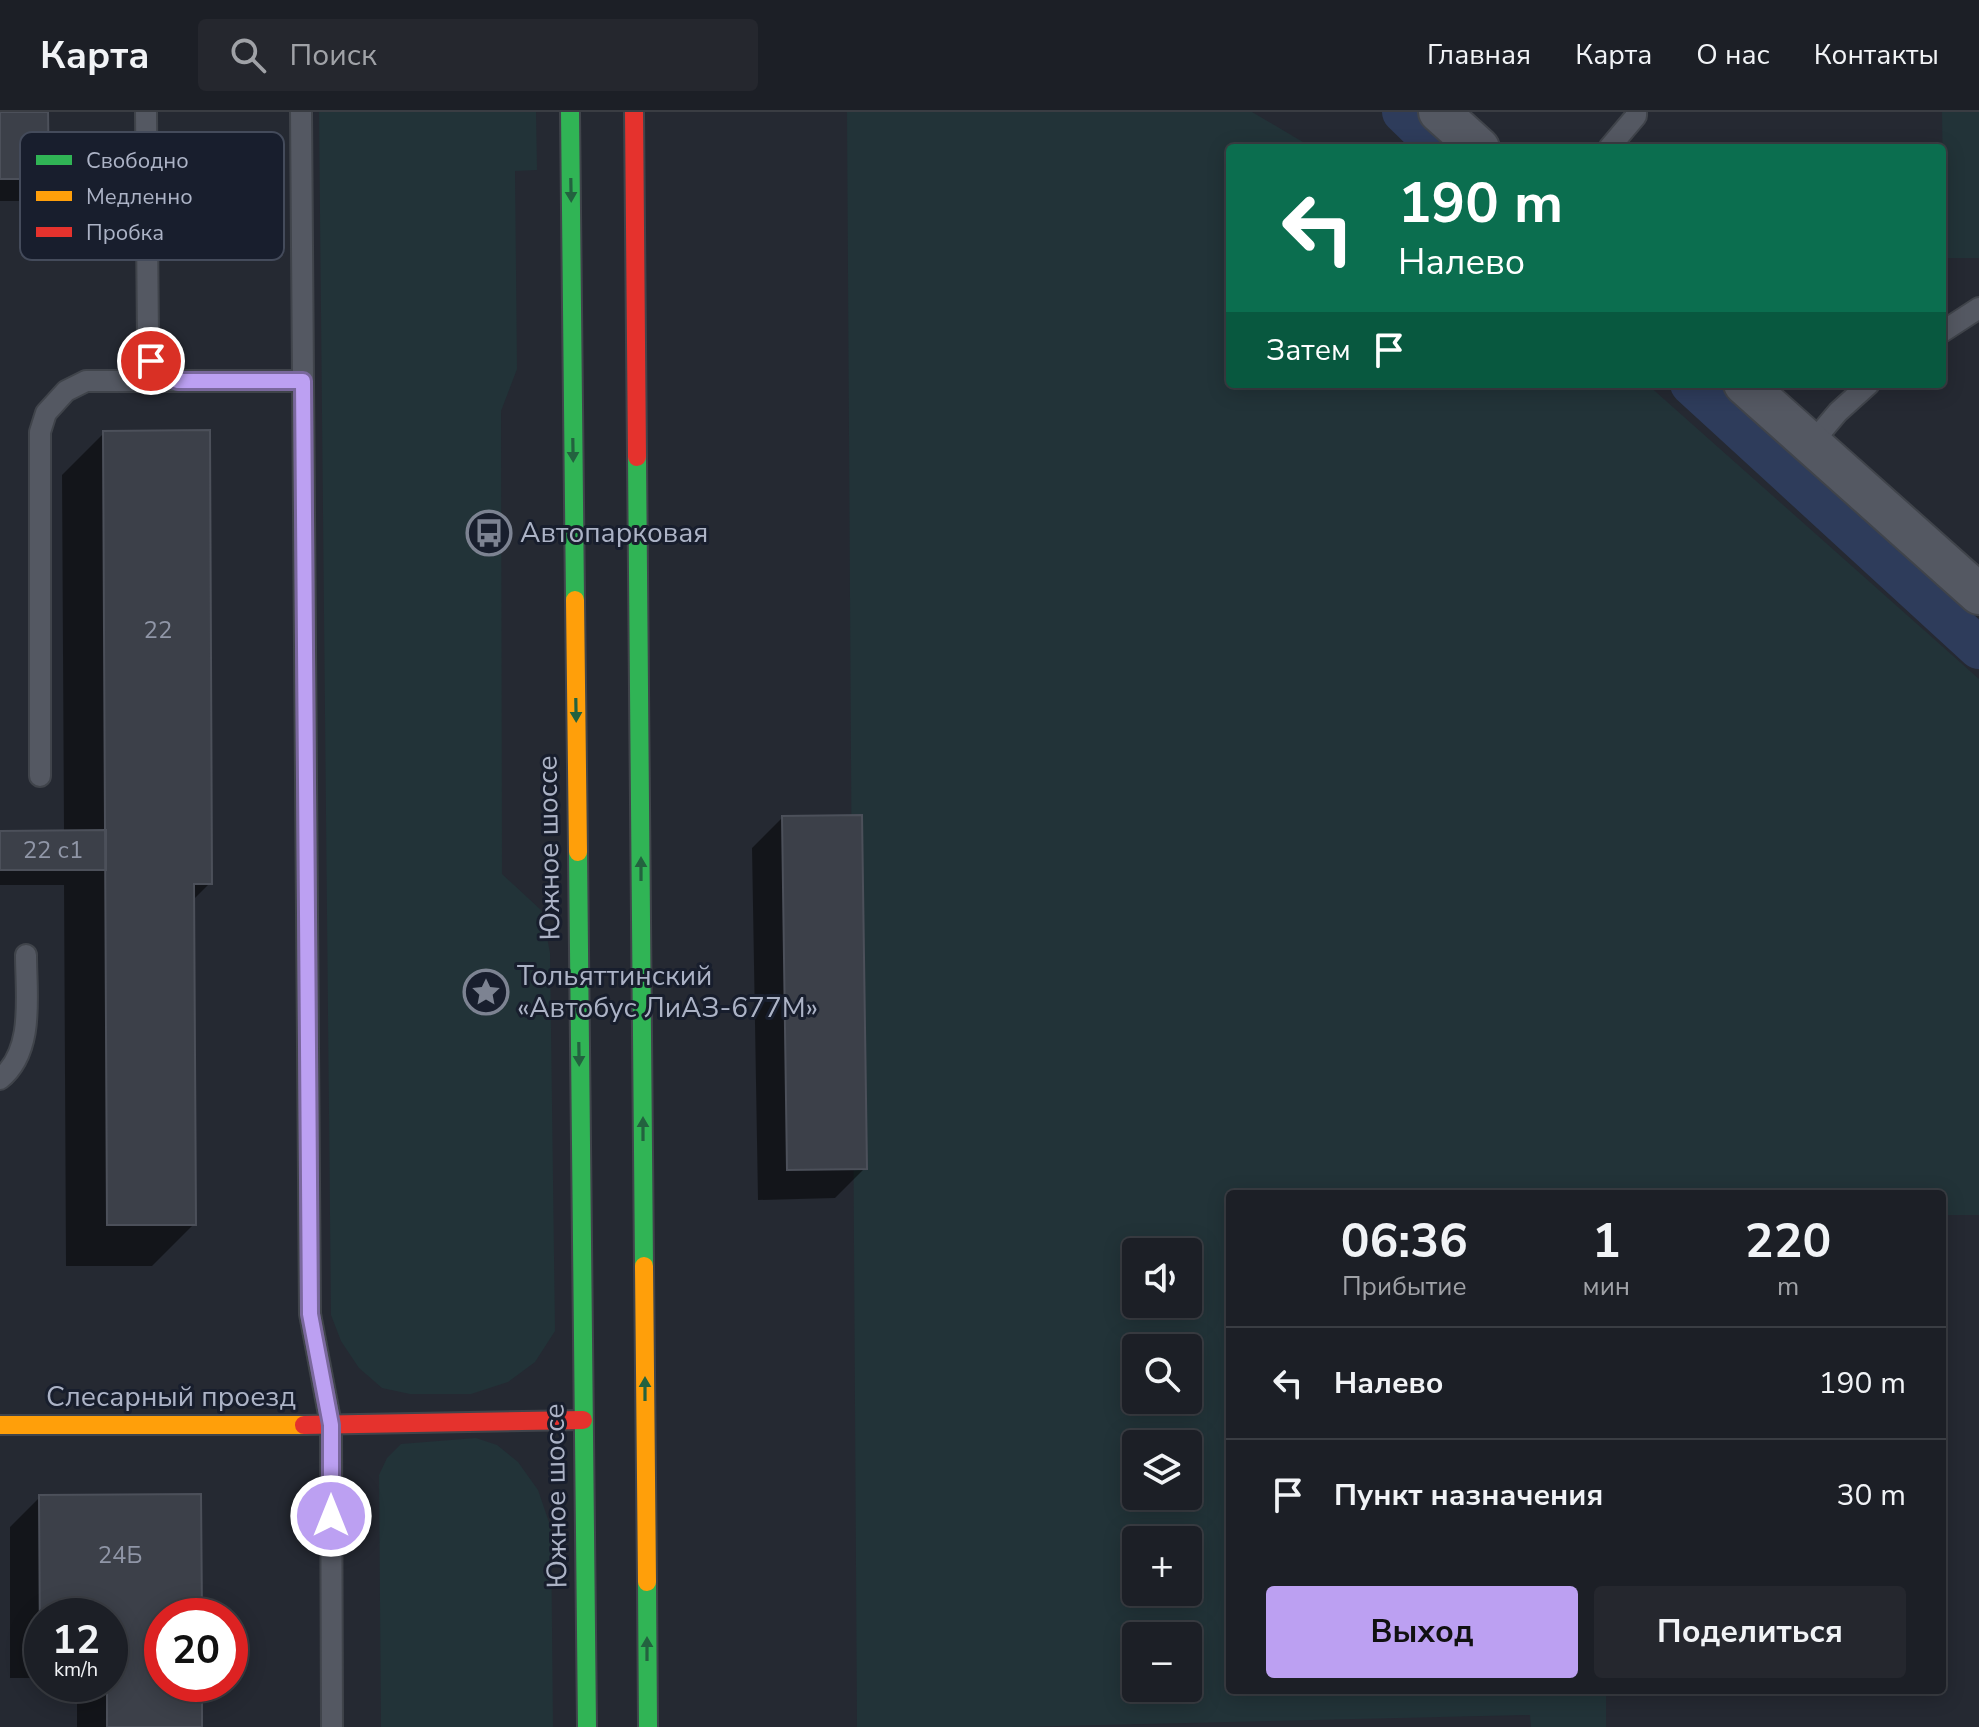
<!DOCTYPE html>
<html lang="ru">
<head>
<meta charset="utf-8">
<style>
  :root { --surface:#1c1f26; --page:#25272e; --text:#f1f3f6; --muted:#a0a2a7; --line:#3a3d43; --accent:#bca0f2 }
  body { margin:0; font-family:"Nunito Sans",sans-serif; background:var(--page); color:var(--text); height:100vh; display:flex; flex-direction:column; font-size:30px; white-space:nowrap }
  * { box-sizing:border-box; margin:0 }
  p { font-size:26px; color:var(--muted) }
  .icon { flex:none; width:44px; height:44px; fill:none; stroke:currentColor; stroke-width:2; stroke-linecap:round; stroke-linejoin:round }
  .map { position:relative; flex:1; overflow:hidden }
  .side { position:absolute; left:1226px; top:1078px; width:720px; height:504px; display:flex; flex-direction:column; background:var(--surface); border-radius:8px; box-shadow:0 4px 20px #0003,0 0 0 2px var(--line) }
  .side>* { flex:none }
  .guide { position:absolute; left:1226px; top:32px; width:720px; height:244px; border-radius:8px; box-shadow:0 4px 20px #0003,0 0 0 2px var(--line); background:#0b6e4f; color:#fff; overflow:hidden }
  .controls { position:absolute; left:1122px; top:1126px; display:grid; gap:16px }
  .controls a { display:grid; place-items:center; width:80px; height:80px; border-radius:8px; background:var(--surface); box-shadow:0 4px 20px #0003,0 0 0 2px var(--line); font-size:40px }
  .speed { position:absolute; left:24px; top:1486px; display:flex; gap:16px; font-size:40px; font-weight:700; text-align:center }
  .speed>* { display:grid; place-content:center; width:104px; height:104px; border-radius:50%; background:var(--surface); box-shadow:0 4px 20px #0003,0 0 0 2px var(--line); line-height:1 }
  .speed small { font-size:20px; font-weight:400 }
  .speed .limit { border:12px solid #d22; background:#fff; color:#111 }
  .pin { position:absolute; display:grid; place-items:center; width:68px; height:68px; color:#fff; margin:-34px; border:4px solid #fff; border-radius:50%; box-shadow:0 2px 8px #0007 }
  .me { position:absolute; width:88px; margin:-44px; rotate:0deg; stroke-linejoin:round; filter:drop-shadow(0 0 6px #0008) }
  .turn { display:flex; align-items:center; gap:28px; height:168px; padding:0 40px; font-size:36px }
  .turn .icon { width:104px; height:104px; stroke-width:2.5 }
  .turn b { display:block; font-size:56px; line-height:68px }
  .then { display:flex; align-items:center; height:76px; padding:0 40px; background:#0003; gap:16px; font-size:30px }
  .eta { display:flex; justify-content:space-evenly; align-items:center; height:136px; text-align:center }
  .eta b { font-size:48px; font-weight:700; line-height:56px }
  .button { display:flex; gap:16px; margin-top:auto; padding:16px 40px }
  .button a { flex:1; height:92px; border-radius:8px; background:var(--accent); color:#111; font-size:32px; font-weight:700; line-height:92px; text-align:center }
  .button a+a { background:var(--page); color:var(--text) }
  ul { padding:0; list-style:none }
  li { display:flex; align-items:center; gap:24px; height:112px; padding:0 40px; border-top:2px solid var(--line) }
  li div { flex:1 }
  li b { display:block; font-size:30px }
  li em { font-style:normal }
  header { display:flex; align-items:center; gap:48px; box-sizing:border-box; height:112px; padding:0 40px; background:var(--surface); border-bottom:2px solid var(--line) }
  header strong { font-size:38px }
  nav { display:flex; gap:44px; margin-inline-start:auto; font-size:28px }
  .search { width:560px; height:72px; background:var(--page); display:flex; align-items:center; gap:20px; box-sizing:border-box; padding:0 28px; border-radius:8px; color:var(--muted); font-size:30px }
  .map>svg:first-child { display:block }
</style>
</head>
<body>
<header>
<strong>Карта</strong>
<div class="search"><svg class="icon" aria-label="search" viewBox="0 0 24 24"><circle cx="10" cy="10" r="6"/><path d="M15 15l6 6"/></svg>Поиск</div>
<nav><a>Главная</a><a>Карта</a><a>О нас</a><a>Контакты</a></nav>
</header>
<div class="map">
<svg width="1979" height="1615" viewBox="0 0 1979 1615">
  <rect width="100%" height="100%" fill="#252932"/>
  <path fill="#223338" fill-rule="evenodd" d="M 319,0 L 536,0 L 537,58 L 515,59 L 517,257 L 501,299 L 502,762 L 542,799 L 550,841 L 555,1219 L 535,1250 L 508,1270 L 471,1282 L 410,1282 L 382,1276 L 359,1256 L 341,1229 L 331,1203 Z
    M 847,0 L 1252,0 L 1313,36 L 1230,36 L 1230,272 L 1647,272 L 1979,567 L 1979,1103 L 1942,1103 L 1942,1082 L 1230,1082 L 1230,1578 L 1606,1578 L 1606,1615 L 1531,1615 L 1530,1603 L 1011,1615 L 857,1615 ZM 1136,1140 L 1188,1140 L 1188,1192 L 1136,1192 ZM 1136,1236 L 1188,1236 L 1188,1288 L 1136,1288 ZM 1136,1332 L 1188,1332 L 1188,1384 L 1136,1384 ZM 1136,1428 L 1188,1428 L 1188,1480 L 1136,1480 ZM 1136,1524 L 1188,1524 L 1188,1576 L 1136,1576 Z
    M 1942,0 L 1979,0 L 1979,146 L 1944,146 Z
    M 476,1326 L 497,1333 L 518,1350 L 538,1378 L 551,1416 L 553,1615 L 381,1615 L 379,1363 L 387,1346 L 401,1332 Z"/>
  <path fill="#0007" d="M 0,0 L 46,0 L 47,66 L 24,89 L 0,89 Z
    M 104,321 L 210,771 L 192,789 L 194,1112 L 152,1154 L 66,1154 L 64,773 L 0,773 L 0,721 L 64,720 L 62,363 Z
    M 782,706 L 865,1056 L 835,1086 L 758,1088 L 752,736 Z
    M 40,1385 L 200,1504 L 162,1504 L 162,1572 L 200,1572 L 200,1615 L 77,1615 L 77,1572 L 110,1572 L 110,1504 L 42,1504 L 42,1566 L 10,1566 L 10,1415 Z"/>
  <g fill="none" stroke-linecap="round" stroke-linejoin="round">
    <path stroke="#2e3c5b" stroke-width="42" d="M 1403,0 L 1440,36
      M 1691,272 L 1979,536"/>
  </g>
  <path fill="#3c4049" stroke="#4c505a" stroke-width="2" d="M 0,0 L 48,0 L 49,67 L 0,67 Z
    M 210,318 L 212,772 L 194,772 L 196,1113 L 107,1113 L 103,319 Z
    M 862,703 L 867,1057 L 787,1058 L 782,704 Z
    M 106,718 L 106,758 L 0,758 L 0,719 Z
    M 201,1382 L 202,1504 L 162,1504 L 162,1572 L 202,1572 L 202,1615 L 107,1615 L 107,1572 L 110,1572 L 110,1504 L 42,1504 L 42,1537 L 40,1537 L 39,1383 Z"/>
  <g fill="none" stroke-linecap="round" stroke-linejoin="round">
    <g stroke="#40444b" stroke-width="24">
      <path id="lane" d="M 146,0 L 148,229 C 151,252 155,262 178,269 L 303,269
        M 301,0 L 310,1202 L 331,1313 L 332,1615
        M 1609,36 L 1636,4 L 1636,0
        M 1942,220 L 1979,196
        M 1811,332 L 1838,300 L 1869,272
        M 40,664 L 40,320 L 46,301 L 66,279 L 86,269 L 178,269
        M 0,967 C 35,939 26,883 26,843"/>
    </g>
    <g stroke="#40444b" stroke-width="44">
      <path id="street" d="M 1439,0 L 1479,36
        M 1744,272 L 1979,482"/>
    </g>
    <g stroke="#40444b" stroke-width="22">
      <path id="fast" d="M 570,0 L 575,488
        M 637,345 L 644,1154
        M 578,740 L 587,1615
        M 647,1470 L 648,1615"/>
    </g>
    <g stroke="#40444b" stroke-width="22">
      <path id="slow" d="M 575,488 L 578,740
        M 644,1154 L 647,1470
        M 0,1313 L 304,1313"/>
    </g>
    <g stroke="#40444b" stroke-width="22">
      <path id="jam" d="M 634,0 L 637,345
        M 304,1313 L 583,1308"/>
    </g>
    <use href="#lane" stroke="#545862" stroke-width="20"/>
    <use href="#street" stroke="#545862" stroke-width="40"/>
    <use href="#fast" stroke="#30b455" stroke-width="18"/>
    <use href="#slow" stroke="#ff9f0a" stroke-width="18"/>
    <use href="#jam" stroke="#e5322d" stroke-width="18"/>
  </g>
  <defs><path id="oneway-solid" d="M-6-.8H1V-3.2L6.5 0L1 3.2V.8H-6Z" transform="scale(2)"/></defs>
  <g fill="#23623f">
    <use href="#oneway-solid" transform="translate(571 78) rotate(89)"/>
    <use href="#oneway-solid" transform="translate(573 338) rotate(89)"/>
    <use href="#oneway-solid" transform="translate(576 598) rotate(89)"/>
    <use href="#oneway-solid" transform="translate(641 757) rotate(-90)"/>
    <use href="#oneway-solid" transform="translate(579 942) rotate(89)"/>
    <use href="#oneway-solid" transform="translate(643 1017) rotate(-90)"/>
    <use href="#oneway-solid" transform="translate(645 1277) rotate(-90)"/>
    <use href="#oneway-solid" transform="translate(647 1537) rotate(-90)"/>
  </g>
  <g fill="none" stroke-linecap="round" stroke-linejoin="round">
    <g stroke="#7a689d" stroke-width="20">
      <path id="route" d="M 151,249 C 159,260 165,265 178,269 L 303,269 L 310,1202 L 331,1313 L 331,1404"/>
    </g>
    <use href="#route" stroke="#bca0f2" stroke-width="14"/>
  </g>
  <defs>
    <g id="bus-ring" transform="scale(2.3)"><circle r="9.5" fill="#181e2d" stroke="#7d8392" stroke-width="1.5"/><path d="M-5-6H5V4H4V6H2V4H-2V6H-4V4H-5ZM-3.5-4V0h7V-4ZM-3.5 1.2v1.5H-2V1.2ZM2 1.2v1.5H3.5V1.2Z" fill="#7d8392"/></g>
    <g id="sight-ring" transform="scale(2.3)"><circle r="9.5" fill="#181e2d" stroke="#7d8392" stroke-width="1.5"/><path d="M0-6L1.8-2.2L6-1.7L2.9 1.2L3.7 5.4L0 3.3L-3.7 5.4L-2.9 1.2L-6-1.7L-1.8-2.2Z" fill="#7d8392"/></g>
  </defs>
  <g fill-rule="evenodd">
    <use href="#bus-ring" x="489" y="421"/>
    <use href="#sight-ring" x="486" y="880"/>
  </g>
  <g text-anchor="middle" dominant-baseline="central" stroke-width="6" stroke-linejoin="round" paint-order="stroke">
    <g font-size="24" fill="#9096a7">
      <text x="158" y="518">22</text>
      <text x="53" y="738">22 с1</text>
      <text x="120" y="1443">24Б</text>
    </g>
    <g font-size="28" fill="#acb3c6" stroke="#181e2d" text-anchor="start">
      <text x="520" y="421">Автопарковая</text>
      <text x="517" y="864">Тольяттинский<tspan x="517" dy="32">«Автобус ЛиАЗ-677М»</tspan></text>
    </g>
    <g font-size="28" fill="#acb3c6" stroke="#181e2d">
      <text transform="translate(549 736) rotate(-91)">Южное шоссе</text>
      <text x="171" y="1285">Слесарный проезд</text>
      <text transform="translate(556 1384) rotate(-91)">Южное шоссе</text>
    </g>
  </g>
  <rect x="20" y="20" width="264" height="128" rx="12" fill="#181e2d" stroke="#444b5b" stroke-width="2"/>
  <rect x="36" y="43" width="36" height="10" fill="#30b455"/>
  <rect x="36" y="79" width="36" height="10" fill="#ff9f0a"/>
  <rect x="36" y="115" width="36" height="10" fill="#e5322d"/>
  <g font-size="22" fill="#acb3c6">
    <text x="86" y="56">Свободно</text>
    <text x="86" y="92">Медленно</text>
    <text x="86" y="128">Пробка</text>
  </g>
</svg>
<div class="controls">
<a><svg class="icon" aria-label="sound" viewBox="0 0 24 24"><path d="M4 9h4l5-4v14l-5-4H4zM17 9q2 3 0 6"/></svg></a>
<a><svg class="icon" aria-label="search" viewBox="0 0 24 24"><circle cx="10" cy="10" r="6"/><path d="M15 15l6 6"/></svg></a>
<a><svg class="icon" aria-label="layers" viewBox="0 0 24 24"><path d="M12 4l9 5-9 5-9-5zM3 14l9 5 9-5"/></svg></a>
<a>+</a>
<a>−</a>
</div>
<div class="speed"><div>12<small>km/h</small></div><div class="limit">20</div></div>
<div class="pin" style="left:151px;top:249px;background:#d93025"><svg class="icon" aria-label="arrive" viewBox="0 0 24 24"><path d="M6 21V4h12l-3 4 3 4H6"/></svg></div>
<svg class="me" style="left:331px;top:1404px" viewBox="-20 -20 40 40"><circle r="17" fill="#bca0f2" stroke="#fff" stroke-width="3"/><path d="M0-11L8 9 0 5-8 9z" fill="#fff"/></svg>
<div class="guide">
<div class="turn"><svg class="icon" aria-label="left" viewBox="0 0 24 24"><path d="M17 20v-9H6M10 6l-5 5 5 5"/></svg><div><b>190 m</b>Налево</div></div>
<div class="then">Затем<svg class="icon" aria-label="arrive" viewBox="0 0 24 24"><path d="M6 21V4h12l-3 4 3 4H6"/></svg></div>
</div>
<section class="side">
<div class="eta">
<div><b>06:36</b><p>Прибытие</p></div>
<div><b>1</b><p>мин</p></div>
<div><b>220</b><p>m</p></div>
</div>
<ul>
<li><svg class="icon" aria-label="left" viewBox="0 0 24 24"><path d="M17 20v-9H6M10 6l-5 5 5 5"/></svg><div><b>Налево</b></div><em>190 m</em></li>
<li><svg class="icon" aria-label="arrive" viewBox="0 0 24 24"><path d="M6 21V4h12l-3 4 3 4H6"/></svg><div><b>Пункт назначения</b></div><em>30 m</em></li>
</ul>
<div class="button"><a>Выход</a><a>Поделиться</a></div>
</section>
</div>
</body>
</html>
